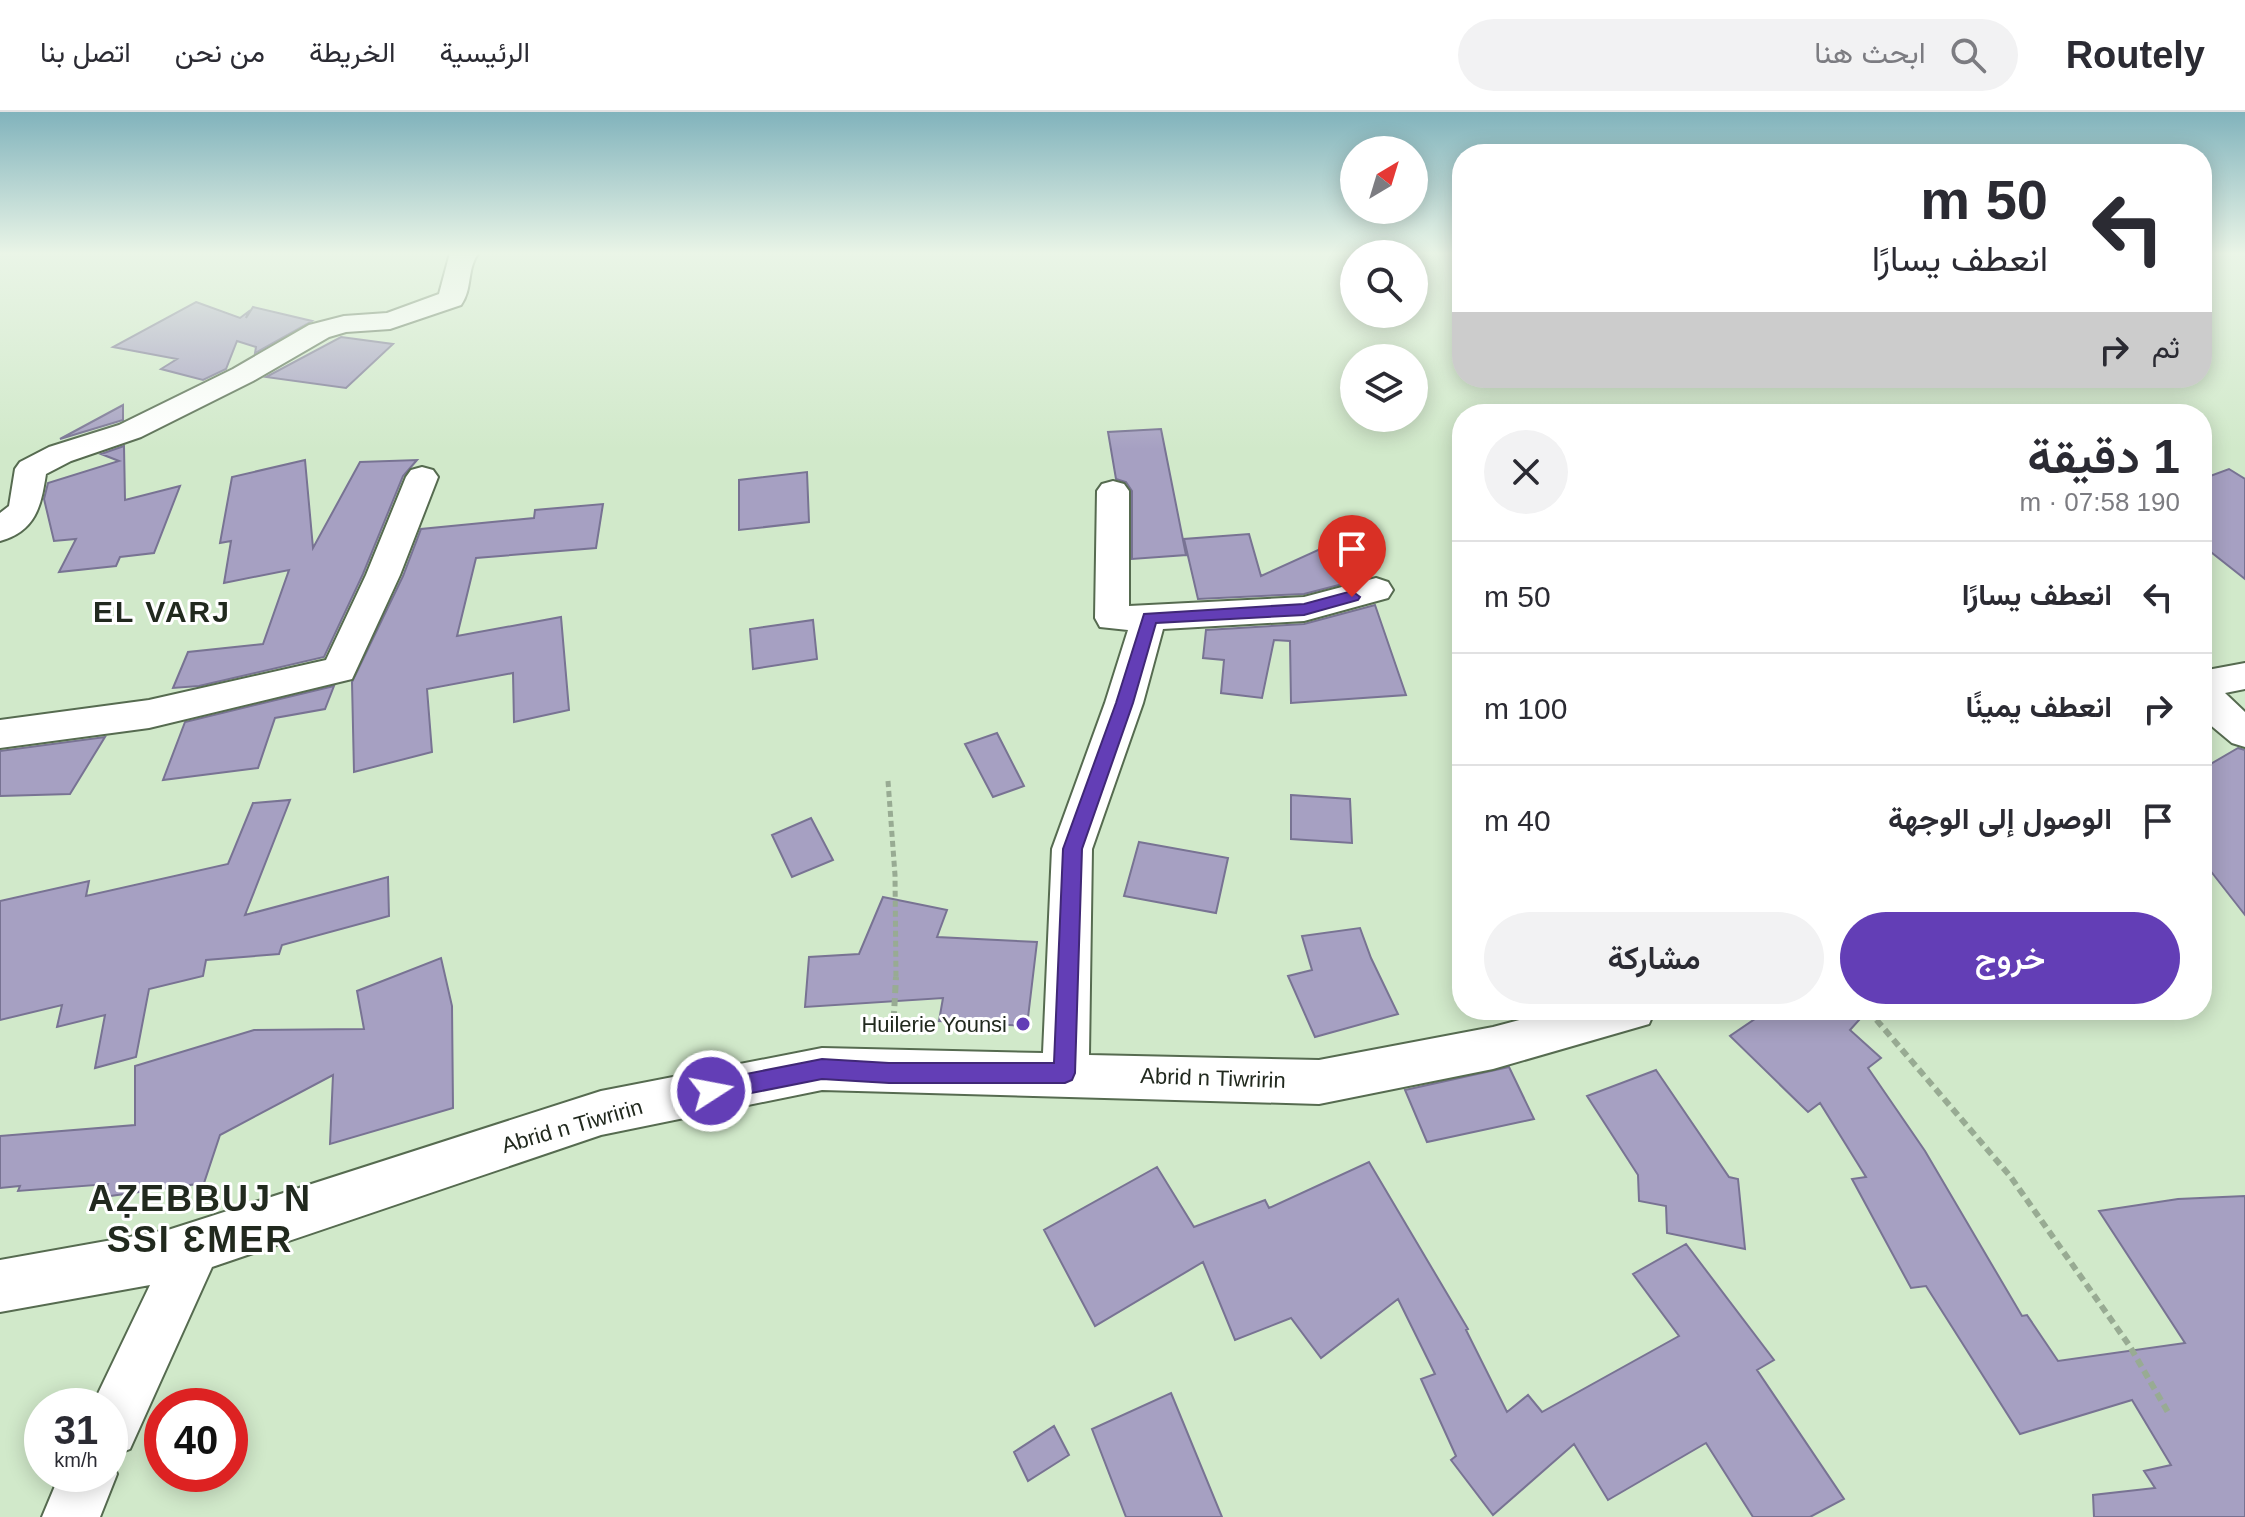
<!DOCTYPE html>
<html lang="ar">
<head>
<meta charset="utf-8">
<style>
  :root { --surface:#fff; --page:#f2f2f3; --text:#2b2b33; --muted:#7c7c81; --line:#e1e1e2; --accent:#633eb6 }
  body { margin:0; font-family:Helvetica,Vazirmatn,sans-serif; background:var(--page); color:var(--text); direction:rtl; height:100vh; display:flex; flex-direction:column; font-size:30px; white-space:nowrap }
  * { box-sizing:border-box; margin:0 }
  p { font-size:26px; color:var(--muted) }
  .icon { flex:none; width:44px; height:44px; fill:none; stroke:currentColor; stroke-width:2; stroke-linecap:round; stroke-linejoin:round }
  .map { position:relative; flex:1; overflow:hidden; direction:ltr }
  .drawer { position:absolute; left:1452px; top:292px; width:760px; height:616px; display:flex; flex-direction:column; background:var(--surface); border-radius:32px; box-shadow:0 4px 20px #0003; direction:rtl }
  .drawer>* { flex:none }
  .top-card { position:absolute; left:1452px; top:32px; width:760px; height:244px; border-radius:32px; box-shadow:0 4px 20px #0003; direction:rtl; background:#fff; color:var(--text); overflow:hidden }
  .needle { width:52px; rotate:38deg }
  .fabs { position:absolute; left:1340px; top:24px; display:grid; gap:16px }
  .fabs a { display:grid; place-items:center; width:88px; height:88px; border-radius:50%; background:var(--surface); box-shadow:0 4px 20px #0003; font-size:40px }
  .speed { position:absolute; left:24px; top:1276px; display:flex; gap:16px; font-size:40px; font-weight:700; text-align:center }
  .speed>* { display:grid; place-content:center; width:104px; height:104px; border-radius:50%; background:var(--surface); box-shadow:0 4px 20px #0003; line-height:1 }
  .speed small { font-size:20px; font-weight:400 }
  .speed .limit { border:12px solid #d22; background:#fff; color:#111 }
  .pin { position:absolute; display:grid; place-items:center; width:68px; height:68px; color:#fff; margin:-82px -34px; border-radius:50% 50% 50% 0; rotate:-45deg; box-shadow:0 0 8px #0007 }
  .pin .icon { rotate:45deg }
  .me { position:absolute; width:88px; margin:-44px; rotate:79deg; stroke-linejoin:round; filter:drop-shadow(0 0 6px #0008) }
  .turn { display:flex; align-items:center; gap:28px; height:168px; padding:0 32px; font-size:36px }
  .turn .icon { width:104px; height:104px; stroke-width:2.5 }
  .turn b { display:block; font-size:56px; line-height:68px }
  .then { display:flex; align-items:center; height:76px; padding:0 32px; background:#0003; gap:16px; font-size:30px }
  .round { display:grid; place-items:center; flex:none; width:84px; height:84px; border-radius:42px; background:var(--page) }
  .summary { display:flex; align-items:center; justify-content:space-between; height:136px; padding:0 32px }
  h1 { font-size:48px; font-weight:600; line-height:60px }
  .button { display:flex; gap:16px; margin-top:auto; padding:16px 32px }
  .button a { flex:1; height:92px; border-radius:48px; background:var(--accent); color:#fff; font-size:32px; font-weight:600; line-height:92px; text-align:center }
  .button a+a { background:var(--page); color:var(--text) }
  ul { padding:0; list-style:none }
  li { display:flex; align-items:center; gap:24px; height:112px; padding:0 32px; border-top:2px solid var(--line) }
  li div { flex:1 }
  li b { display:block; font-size:30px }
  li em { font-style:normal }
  header { display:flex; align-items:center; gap:48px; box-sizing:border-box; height:112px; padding:0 40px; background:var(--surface); border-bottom:2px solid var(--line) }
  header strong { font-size:38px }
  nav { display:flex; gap:44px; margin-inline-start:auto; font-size:28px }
  .search { width:560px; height:72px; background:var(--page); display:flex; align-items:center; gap:20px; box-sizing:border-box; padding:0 28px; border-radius:44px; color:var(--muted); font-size:30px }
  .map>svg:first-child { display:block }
</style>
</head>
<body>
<header>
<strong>Routely</strong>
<div class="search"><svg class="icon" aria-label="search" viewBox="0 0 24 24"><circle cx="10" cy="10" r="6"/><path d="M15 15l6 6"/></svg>ابحث هنا</div>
<nav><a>الرئيسية</a><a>الخريطة</a><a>من نحن</a><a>اتصل بنا</a></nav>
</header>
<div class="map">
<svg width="2245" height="1405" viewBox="0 0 2245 1405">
  <rect width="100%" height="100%" fill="#d1e9ca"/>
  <path fill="#a6a0c2" stroke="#787393" stroke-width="2" d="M 196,190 L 240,206 L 248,200 L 246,206 L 253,195 L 312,209 L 255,241 L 256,235 L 237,229 L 226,257 L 203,268 L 161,257 L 177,247 L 113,235 Z
    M 341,225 L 393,232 L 346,276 L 266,265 Z
    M 123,293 L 123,308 L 60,327 Z
    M 1161,317 L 1186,443 L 1132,447 L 1132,379 L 1126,370 L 1116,367 L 1108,320 Z
    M 124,334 L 125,388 L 180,374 L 154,441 L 120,445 L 116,454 L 59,460 L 76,427 L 54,429 L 44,387 L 48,371 L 119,349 L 101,342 Z
    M 305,348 L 313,436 L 360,350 L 417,348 L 403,364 L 363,462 L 324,545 L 199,574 L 173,576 L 188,540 L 263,532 L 289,458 L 224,471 L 231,429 L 220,431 L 232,365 Z
    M 2229,357 L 2245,367 L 2245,467 L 2202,433 L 2202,367 Z
    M 807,360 L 809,410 L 739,418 L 739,368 Z
    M 603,392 L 596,436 L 476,446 L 457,524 L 561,505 L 569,598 L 514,610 L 513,561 L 427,577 L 432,640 L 354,660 L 352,570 L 403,464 L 421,417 L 534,406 L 535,398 Z
    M 1249,422 L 1261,464 L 1351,423 L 1366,466 L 1304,482 L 1198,487 L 1184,427 Z
    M 1375,493 L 1406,583 L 1291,591 L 1290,529 L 1274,528 L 1262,586 L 1221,581 L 1224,548 L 1203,546 L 1206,518 L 1304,512 Z
    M 813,508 L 817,547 L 753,557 L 750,517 Z
    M 334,574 L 325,597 L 275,606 L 258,656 L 163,668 L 185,610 Z
    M 997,621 L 1024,674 L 993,685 L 965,632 Z
    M 105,625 L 70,682 L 0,684 L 0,639 Z
    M 2238,636 L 2245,638 L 2245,803 L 2202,748 L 2202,657 Z
    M 1291,683 L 1350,687 L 1352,731 L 1291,727 Z
    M 290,688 L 245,803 L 388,765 L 389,804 L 282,833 L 279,842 L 206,848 L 203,864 L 149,877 L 136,945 L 95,956 L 105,903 L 57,915 L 62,893 L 0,908 L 0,789 L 89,769 L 86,784 L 228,752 L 253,691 Z
    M 811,706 L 833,748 L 792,765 L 772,723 Z
    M 1139,730 L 1228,746 L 1216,801 L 1124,784 Z
    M 883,785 L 947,798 L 937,825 L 1037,830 L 1027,914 L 939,909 L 943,886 L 805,895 L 809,845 L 859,842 Z
    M 1360,816 L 1371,846 L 1398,902 L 1315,925 L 1288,864 L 1312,858 L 1302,824 Z
    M 441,846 L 452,894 L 453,996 L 330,1032 L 333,963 L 220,1023 L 204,1071 L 103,1085 L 108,1072 L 18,1079 L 20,1074 L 0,1076 L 0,1024 L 135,1013 L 135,954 L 254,918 L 364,917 L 357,879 Z
    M 1768,898 L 1868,898 L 1850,918 L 1881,946 L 1868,956 L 1925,1039 L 2022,1204 L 2027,1203 L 2058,1249 L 2185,1231 L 2099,1099 L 2178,1087 L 2245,1084 L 2245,1405 L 2094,1405 L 2093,1383 L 2155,1376 L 2144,1359 L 2171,1353 L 2132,1288 L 2020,1322 L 1926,1174 L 1911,1176 L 1852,1067 L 1866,1065 L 1820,991 L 1808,1000 L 1730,924 Z
    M 1509,955 L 1534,1007 L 1427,1030 L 1405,978 Z
    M 1656,958 L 1729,1065 L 1738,1067 L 1745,1137 L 1667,1121 L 1666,1094 L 1639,1089 L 1638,1063 L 1587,984 Z
    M 1369,1050 L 1468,1217 L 1466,1218 L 1507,1300 L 1528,1283 L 1542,1300 L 1679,1224 L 1633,1162 L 1686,1132 L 1774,1248 L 1757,1258 L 1844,1387 L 1810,1405 L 1753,1405 L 1706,1331 L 1608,1388 L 1574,1332 L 1493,1403 L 1451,1348 L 1456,1344 L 1421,1267 L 1435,1262 L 1398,1187 L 1321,1246 L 1291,1206 L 1235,1228 L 1203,1150 L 1095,1214 L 1044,1118 L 1157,1055 L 1194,1115 L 1265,1088 L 1269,1096 Z
    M 1171,1281 L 1222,1405 L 1126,1405 L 1092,1317 Z
    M 1054,1314 L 1069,1343 L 1028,1369 L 1014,1340 Z"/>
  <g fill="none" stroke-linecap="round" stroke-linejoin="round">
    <g stroke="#566b50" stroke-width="4">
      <path id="minor" d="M 479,140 C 466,158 473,176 461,193 L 390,217 L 346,220 L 329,225 L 253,269 L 141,325 L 71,349 L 46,362 C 41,394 36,419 0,429 L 0,401 L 9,394 L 15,357 L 20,350 L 49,335 L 119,313 L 233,257 L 309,213 L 344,204 L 387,201 L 439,182 L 450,141 Z
        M 422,355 L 433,358 L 438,365 L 400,463 L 352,567 L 149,616 L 0,636 L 0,608 L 149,588 L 326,548 L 366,463 L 406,365 L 411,358 Z
        M 1113,369 L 1124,372 L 1129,379 L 1129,494 L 1304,485 L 1376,466 L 1388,470 L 1393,478 L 1388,486 L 1304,509 L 1163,517 L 1143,591 L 1092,737 L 1089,943 L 1319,948 L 1493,915 L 1558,898 L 1655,898 L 1649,912 L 1493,957 L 1319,992 L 822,978 L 601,1023 L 212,1155 L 130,1337 L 110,1345 L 117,1362 L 100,1405 L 42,1405 L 60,1362 L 110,1362 L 110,1294 L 92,1294 L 150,1173 L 0,1200 L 0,1148 L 168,1118 L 601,979 L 822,936 L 1043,941 L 1052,737 L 1105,591 L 1128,518 L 1100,515 L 1095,506 L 1097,379 L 1102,372 Z
        M 2245,551 L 2245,577 L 2225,581 L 2245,600 L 2245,635 L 2232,631 L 2202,606 L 2202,559 Z"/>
    </g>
    <path stroke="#98ab93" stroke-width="5" stroke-dasharray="6 4" stroke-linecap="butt" d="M 888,669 L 895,763 L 896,867"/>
    <path stroke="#98ab93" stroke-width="6" stroke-dasharray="8 5" stroke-linecap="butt" d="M 1868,898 L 2010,1064 L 2129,1233 L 2169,1302
      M 893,920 L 896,865"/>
    <use href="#minor" fill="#fff" fill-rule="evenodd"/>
  </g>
  <linearGradient id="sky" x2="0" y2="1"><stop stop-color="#81b3bc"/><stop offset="0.42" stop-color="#eaf5e7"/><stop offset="1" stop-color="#eaf5e7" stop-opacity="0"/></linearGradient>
  <rect width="2245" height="337" fill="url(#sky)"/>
  <path fill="#633eb6" stroke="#402876" stroke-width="2" d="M 1352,479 L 1360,485 L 1358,488 L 1304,503 L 1156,511 L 1133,591 L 1082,737 L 1075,961 L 1072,968 L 1065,971 L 889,971 L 822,967 L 711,989 L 704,986 L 701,979 L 704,972 L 711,969 L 822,947 L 889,951 L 1054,951 L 1063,737 L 1116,591 L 1144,502 L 1304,492 Z"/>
  <circle fill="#633eb6" stroke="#fff" stroke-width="3" cx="1023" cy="912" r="8"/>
  <g text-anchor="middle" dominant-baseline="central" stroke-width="6" stroke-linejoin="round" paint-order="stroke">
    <g font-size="22" fill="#21291e" stroke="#fff" text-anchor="end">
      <text x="1007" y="912">Huilerie Younsi</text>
    </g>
    <g font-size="22" fill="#21291e" stroke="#fff">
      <text transform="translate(1213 966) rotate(2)">Abrid n Tiwririn</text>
      <text transform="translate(572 1014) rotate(-16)">Abrid n Tiwririn</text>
    </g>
    <g font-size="30" font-weight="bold" letter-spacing="2" fill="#21291e" stroke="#fff">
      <text x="162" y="499">EL VARJ</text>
    </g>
    <g font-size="36" font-weight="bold" letter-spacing="2" fill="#21291e" stroke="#fff">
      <text x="200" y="1086">AẒEBBUJ N<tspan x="200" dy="41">SSI ƐMER</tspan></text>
    </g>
  </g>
</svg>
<div class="fabs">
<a><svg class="needle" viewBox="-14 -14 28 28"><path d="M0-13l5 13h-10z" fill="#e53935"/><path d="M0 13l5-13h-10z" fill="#7c7c81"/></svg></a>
<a><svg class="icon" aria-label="search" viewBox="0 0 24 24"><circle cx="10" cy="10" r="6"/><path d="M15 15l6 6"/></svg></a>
<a><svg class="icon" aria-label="layers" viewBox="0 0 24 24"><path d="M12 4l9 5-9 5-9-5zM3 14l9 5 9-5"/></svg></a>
</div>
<div class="speed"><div>31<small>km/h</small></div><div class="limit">40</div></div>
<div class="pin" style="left:1352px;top:485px;background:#d93025"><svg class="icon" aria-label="arrive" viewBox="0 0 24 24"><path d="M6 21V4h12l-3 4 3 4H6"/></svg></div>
<svg class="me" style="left:711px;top:979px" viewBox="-20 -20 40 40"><circle r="17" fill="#633eb6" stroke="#fff" stroke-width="3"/><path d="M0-11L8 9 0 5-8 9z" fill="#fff"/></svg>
<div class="top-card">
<div class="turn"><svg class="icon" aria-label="left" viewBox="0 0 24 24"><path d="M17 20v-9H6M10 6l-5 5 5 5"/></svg><div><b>50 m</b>انعطف يسارًا</div></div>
<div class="then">ثم<svg class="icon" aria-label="right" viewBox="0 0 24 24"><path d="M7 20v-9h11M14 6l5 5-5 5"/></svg></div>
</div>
<section class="drawer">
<div class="summary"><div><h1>1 دقيقة</h1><p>190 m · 07:58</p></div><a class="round"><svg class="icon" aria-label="close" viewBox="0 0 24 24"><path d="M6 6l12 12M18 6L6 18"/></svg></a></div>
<ul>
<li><svg class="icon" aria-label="left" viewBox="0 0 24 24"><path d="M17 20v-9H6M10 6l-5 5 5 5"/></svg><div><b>انعطف يسارًا</b></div><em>50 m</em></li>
<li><svg class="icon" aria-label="right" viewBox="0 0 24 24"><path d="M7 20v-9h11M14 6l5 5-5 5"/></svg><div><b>انعطف يمينًا</b></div><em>100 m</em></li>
<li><svg class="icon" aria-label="arrive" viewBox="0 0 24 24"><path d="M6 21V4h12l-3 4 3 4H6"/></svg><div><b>الوصول إلى الوجهة</b></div><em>40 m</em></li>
</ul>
<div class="button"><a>خروج</a><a>مشاركة</a></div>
</section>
</div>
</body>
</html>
